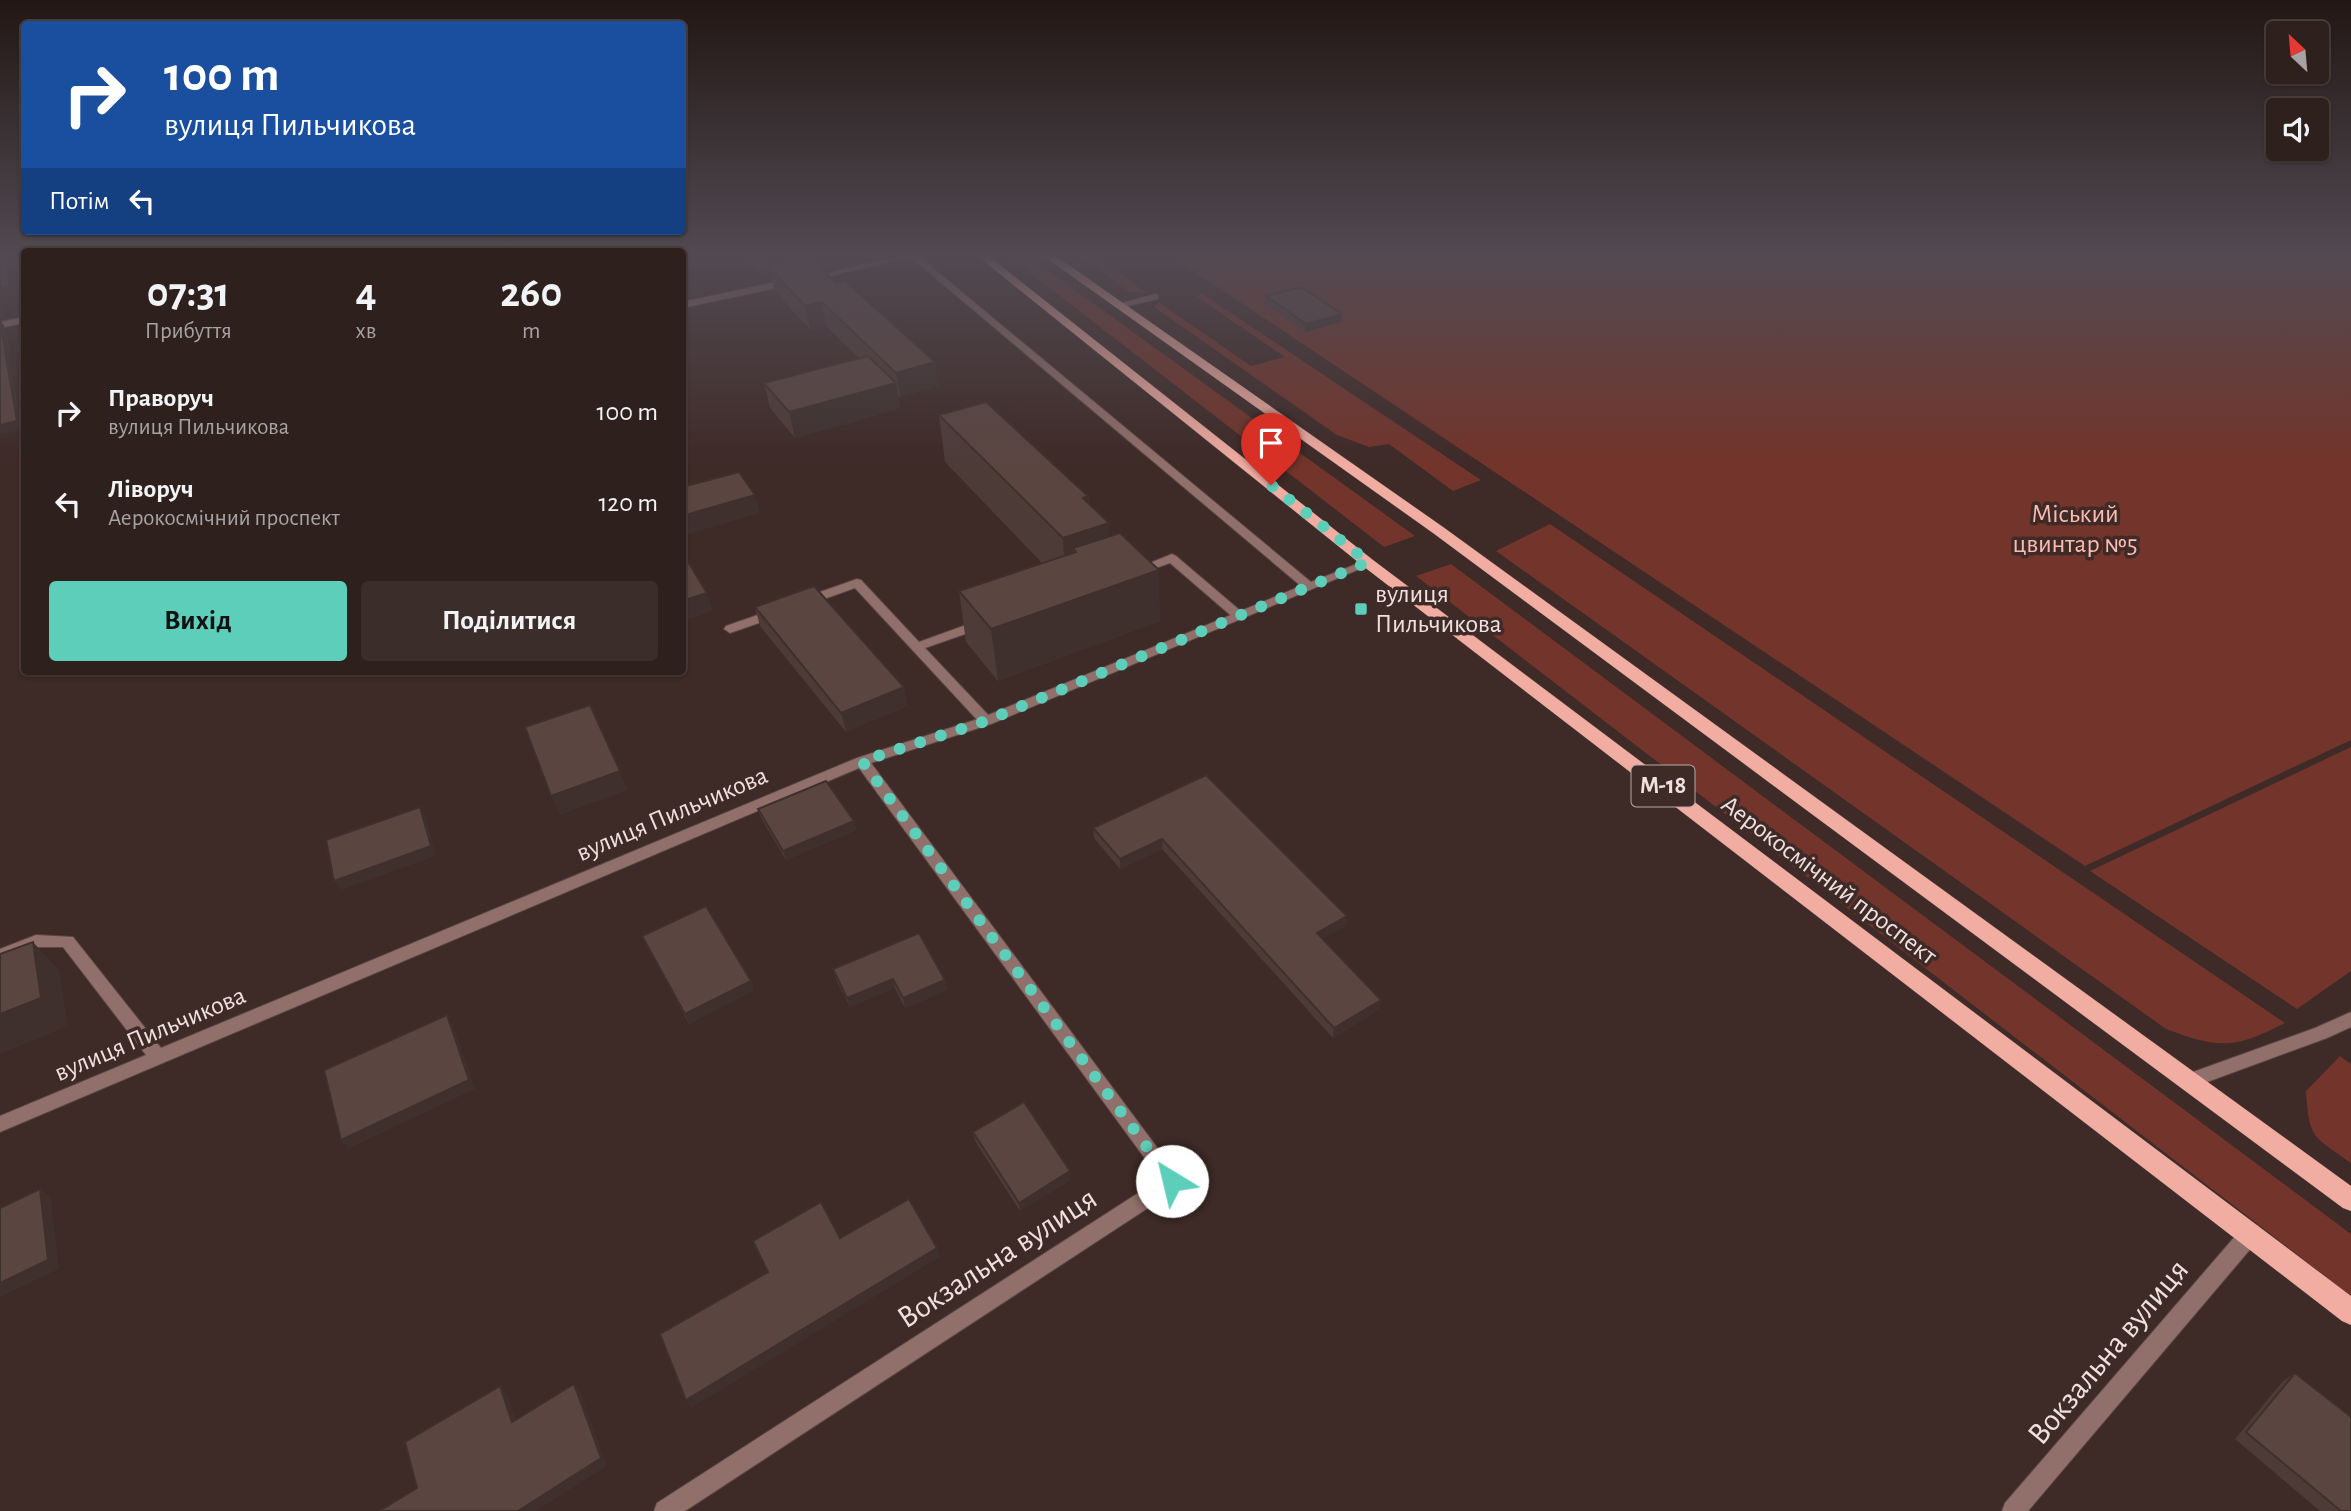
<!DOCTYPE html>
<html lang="uk">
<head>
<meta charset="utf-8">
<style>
  :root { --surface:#2e201d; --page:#3a2d2a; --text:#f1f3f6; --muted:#a7a3a4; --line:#493e3b; --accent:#5dceb9 }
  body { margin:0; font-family:"Alegreya Sans",sans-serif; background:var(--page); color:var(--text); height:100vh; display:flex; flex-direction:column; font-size:26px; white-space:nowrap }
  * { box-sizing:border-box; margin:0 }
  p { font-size:23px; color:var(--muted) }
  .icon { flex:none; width:38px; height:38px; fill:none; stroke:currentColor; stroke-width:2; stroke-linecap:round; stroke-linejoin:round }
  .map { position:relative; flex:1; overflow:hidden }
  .side { position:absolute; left:21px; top:248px; width:665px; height:427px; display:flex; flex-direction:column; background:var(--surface); border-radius:7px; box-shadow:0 2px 5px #0004,0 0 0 2px var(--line) }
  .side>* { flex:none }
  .guide { position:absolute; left:21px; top:21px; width:665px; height:214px; border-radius:7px; box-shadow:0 2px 5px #0004,0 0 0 2px var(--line); background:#1a4fa0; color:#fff; overflow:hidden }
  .needle { width:46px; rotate:334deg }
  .controls { position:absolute; left:2266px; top:21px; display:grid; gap:14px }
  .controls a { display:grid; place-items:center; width:63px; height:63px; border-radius:7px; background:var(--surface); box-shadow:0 2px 5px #0004,0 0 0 2px var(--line); font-size:35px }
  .pin { position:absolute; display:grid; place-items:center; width:60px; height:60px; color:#fff; margin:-72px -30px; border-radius:50% 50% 50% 0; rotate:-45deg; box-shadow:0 0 7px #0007 }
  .pin .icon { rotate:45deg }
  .me { position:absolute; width:77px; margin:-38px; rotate:324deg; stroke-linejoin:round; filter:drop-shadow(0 0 5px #0008) }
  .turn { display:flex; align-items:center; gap:24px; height:147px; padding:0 28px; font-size:32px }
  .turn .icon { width:91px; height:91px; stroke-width:2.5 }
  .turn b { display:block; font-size:49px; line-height:60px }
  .then { display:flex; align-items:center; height:66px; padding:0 28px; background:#0003; gap:14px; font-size:26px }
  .eta { display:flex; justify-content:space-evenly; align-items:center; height:119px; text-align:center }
  .eta b { font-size:42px; font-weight:600; line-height:49px }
  .action { display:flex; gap:14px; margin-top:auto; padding:14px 28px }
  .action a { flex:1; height:80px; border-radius:7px; background:var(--accent); color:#111; font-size:28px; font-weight:600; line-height:80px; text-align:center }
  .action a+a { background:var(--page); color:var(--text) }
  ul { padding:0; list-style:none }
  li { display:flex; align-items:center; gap:21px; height:91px; padding:0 28px }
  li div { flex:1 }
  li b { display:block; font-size:26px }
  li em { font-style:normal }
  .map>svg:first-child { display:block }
</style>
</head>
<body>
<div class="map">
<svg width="2351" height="1511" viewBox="0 0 2351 1511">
  <rect width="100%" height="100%" fill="#3e2a27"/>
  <path fill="#72342b" d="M 1006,254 L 1025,254 L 1415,536 L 1384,547 Z
    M 1077,254 L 1092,254 L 1147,293 L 1129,292 Z
    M 1168,254 L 2351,254 L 2351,740 L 2085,866 Z
    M 1201,293 L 1481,480 L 1453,491 L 1389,444 L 1369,447 L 1337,435 L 1154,307 L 1158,302 L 1251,366 L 1285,357 L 1197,297 Z
    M 1550,524 L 2285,1023 C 2235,1049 2219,1049 2166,1029 L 1496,551 Z
    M 1451,564 L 2351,1234 L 2351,1296 L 1416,576 Z
    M 2351,747 L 2351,971 L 2297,1009 L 2090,871 Z
    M 2340,1056 L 2351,1064 L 2351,1163 C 2313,1136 2309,1139 2306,1091 Z"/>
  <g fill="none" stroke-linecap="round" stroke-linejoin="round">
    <g stroke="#5a4744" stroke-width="2">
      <path id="service" d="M 906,254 L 916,255 L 811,281 L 807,278 Z
        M 791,279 L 794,280 L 794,284 L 682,308 L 682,302 Z
        M 1155,294 L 1158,295 L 1158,299 L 1119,308 L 1115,305 Z
        M 1172,554 L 1176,556 L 1243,613 L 1245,616 L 1243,619 L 1235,619 L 1170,563 L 1136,575 L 1130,571 Z
        M 857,579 L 861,580 L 919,642 L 977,621 L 985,621 L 987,624 L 985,627 L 925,648 L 991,718 L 993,721 L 991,724 L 981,724 L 855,588 L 807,605 L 801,601 L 803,598 Z
        M 775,609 L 779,610 L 781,613 L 779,616 L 730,633 L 724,629 L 726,626 Z
        M 2351,1012 L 2351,1027 L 2327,1038 L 2188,1089 L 2182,1086 L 2179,1081 L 2182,1076 L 2315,1028 Z"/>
    </g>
    <g stroke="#5a4744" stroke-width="2">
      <path id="minor" d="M 907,254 L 916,254 L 1311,582 L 1364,561 L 1372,561 L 1374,563 L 991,724 L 871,763 L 1182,1181 L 1180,1187 L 685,1511 L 654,1511 L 657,1503 L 1160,1179 L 859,768 L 0,1132 L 0,1116 L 146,1055 L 63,947 L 37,947 L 0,962 L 0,949 L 36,935 L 73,937 L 161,1048 L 857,758 L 981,718 L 1301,586 Z
        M 24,317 L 24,323 L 0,328 L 0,322 Z
        M 2251,1224 L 2258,1226 L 2261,1233 L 2258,1240 L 2028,1511 L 2002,1511 L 2005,1503 L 2244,1226 Z"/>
    </g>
    <g stroke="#5a4744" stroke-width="1">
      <path id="primary" d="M 975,254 L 986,254 L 1373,560 L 2351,1296 L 2351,1325 L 2342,1321 L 1363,566 Z
        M 1041,254 L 1053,254 L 1443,527 L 2351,1186 L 2351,1211 L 2343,1208 L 1433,533 Z"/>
    </g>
    <use href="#service" fill="#916f6a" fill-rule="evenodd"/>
    <use href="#minor" fill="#916f6a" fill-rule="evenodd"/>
    <use href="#primary" fill="#f2ada2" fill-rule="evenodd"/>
  </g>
  <path fill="#4d3b38" d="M 741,254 L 803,254 L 804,259 L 935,362 L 938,386 L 900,397 L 898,396 L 900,408 L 795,438 L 770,408 L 764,383 L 859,358 L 826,326 L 810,330 L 774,290 L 772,280 L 766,281 Z
    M 1266,296 L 1342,314 L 1341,322 L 1305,332 L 1265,304 Z
    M 939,415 L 1088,496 L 1089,503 L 1110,536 L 1160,621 L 998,681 L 966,642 L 959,591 L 1042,563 L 945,462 Z
    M 755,607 L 904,687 L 907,706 L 846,732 L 760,626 Z
    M 1206,775 L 1347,916 L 1346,926 L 1322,939 L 1380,1009 L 1333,1038 L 1162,849 L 1120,869 L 1094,838 L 1093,828 Z
    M 758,809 L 854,821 L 856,830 L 786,860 L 761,818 Z
    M 642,936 L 754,990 L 689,1024 Z
    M 833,969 L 945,980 L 947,990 L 905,1008 L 895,988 L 850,1007 L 836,979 Z
    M 973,1132 L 1071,1180 L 1020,1211 L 975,1141 Z
    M 2295,1373 L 2351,1511 L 2320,1511 L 2235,1439 L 2283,1381 Z"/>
  <path fill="#3f302e" d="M 4,254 L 8,254 L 15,294 L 2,297 L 4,318 L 0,320 L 0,288 Z
    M 760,254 L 803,254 L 807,273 L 769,267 L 772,280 L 766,281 Z
    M 822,302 L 826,326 L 810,330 L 805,306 Z
    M 1342,314 L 1341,322 L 1305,332 L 1306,324 Z
    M 1,321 L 6,329 L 22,430 L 0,435 Z
    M 935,362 L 938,386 L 900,397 L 896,373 Z
    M 896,383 L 900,408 L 795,438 L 789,412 Z
    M 755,495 L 760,513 L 682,536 L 682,516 Z
    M 1088,496 L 1090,529 L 1109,523 L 1111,572 L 1076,552 L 1073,548 L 1075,585 L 1066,588 L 1063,538 L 1083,498 Z
    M 1159,570 L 1160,621 L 998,681 L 991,629 Z
    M 707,593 L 713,611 L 682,621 L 682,601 Z
    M 904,687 L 907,706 L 846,732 L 841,713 Z
    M 620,771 L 628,790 L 560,815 L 551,796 Z
    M 420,807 L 426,817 L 436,856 L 341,890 L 334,881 Z
    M 854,821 L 856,830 L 786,860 L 783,851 Z
    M 1162,839 L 1162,849 L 1120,869 L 1120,859 Z
    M 1347,916 L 1346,926 L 1316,943 L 1317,933 Z
    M 33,942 L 59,970 L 68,1026 L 0,1054 L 0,1014 Z
    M 893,979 L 895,988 L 850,1007 L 847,998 Z
    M 945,980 L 947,990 L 905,1008 L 903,998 Z
    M 751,981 L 754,990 L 689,1024 L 685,1014 Z
    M 1381,1000 L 1380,1009 L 1333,1038 L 1334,1028 Z
    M 447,1015 L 453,1025 L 475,1089 L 348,1149 L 341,1140 Z
    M 1070,1171 L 1071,1180 L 1020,1211 L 1019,1203 Z
    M 40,1189 L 51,1198 L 59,1269 L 0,1297 L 0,1283 Z
    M 937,1248 L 940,1257 L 691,1408 L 686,1400 Z
    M 574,1384 L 580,1392 L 607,1466 L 536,1511 L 518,1511 Z
    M 500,1386 L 507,1394 L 519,1430 L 512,1422 Z"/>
  <path fill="#5a4541" stroke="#3f302e" stroke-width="2" d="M 0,254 L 4,254 L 10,286 L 0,288 Z
    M 810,258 L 836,283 L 845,281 L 935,362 L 896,373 L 822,302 L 805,306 L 769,267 Z
    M 1301,287 L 1342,314 L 1306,324 L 1266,296 Z
    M 0,321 L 17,421 L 0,425 Z
    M 868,356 L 896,383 L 789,412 L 764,383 Z
    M 986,402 L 1088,496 L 1083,498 L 1109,523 L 1063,538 L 939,415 Z
    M 739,472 L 755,495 L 682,516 L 682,487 Z
    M 1120,533 L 1159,570 L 991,629 L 959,591 L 1076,552 L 1073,548 Z
    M 682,552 L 707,593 L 682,601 Z
    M 814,586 L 904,687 L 841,713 L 755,607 Z
    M 590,705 L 620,771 L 551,796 L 525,727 Z
    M 1206,775 L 1347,916 L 1317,933 L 1381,1000 L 1334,1028 L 1162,839 L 1120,859 L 1093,828 Z
    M 826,781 L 854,821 L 783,851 L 758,809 Z
    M 420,807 L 431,846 L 334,881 L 326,840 Z
    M 706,906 L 751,981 L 685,1014 L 642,936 Z
    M 919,933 L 945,980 L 903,998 L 893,979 L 847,998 L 833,969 Z
    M 33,942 L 41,998 L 0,1014 L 0,954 Z
    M 447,1015 L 469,1080 L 341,1140 L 324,1070 Z
    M 1024,1102 L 1070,1171 L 1019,1203 L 973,1132 Z
    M 40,1189 L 48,1260 L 0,1283 L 0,1208 Z
    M 909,1199 L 937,1248 L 686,1400 L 660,1334 L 768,1272 L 753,1241 L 821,1202 L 840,1238 Z
    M 2295,1373 L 2351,1417 L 2351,1511 L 2341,1511 L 2246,1432 Z
    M 574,1384 L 601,1458 L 518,1511 L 379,1511 L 417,1488 L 405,1442 L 500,1386 L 512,1422 Z"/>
  <linearGradient id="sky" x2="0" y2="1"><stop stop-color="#221715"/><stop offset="0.55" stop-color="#524a52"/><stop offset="1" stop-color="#524a52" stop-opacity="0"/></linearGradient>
  <rect width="2351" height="465" fill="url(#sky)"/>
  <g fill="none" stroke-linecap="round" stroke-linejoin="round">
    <path stroke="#5dceb9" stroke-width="12" stroke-dasharray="0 21.6" d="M 1172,1181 L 862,761 L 986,721 L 1368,562 L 1271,485"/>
  </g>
  <rect fill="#5dceb9" stroke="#3e2a27" stroke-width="2.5" x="1354" y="602" width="14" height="14" rx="3.5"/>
  <g text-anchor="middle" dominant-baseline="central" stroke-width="7" stroke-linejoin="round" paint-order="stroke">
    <rect fill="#3e2a27" stroke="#baaaa8" stroke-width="2" x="1631.5" y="765.5" width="63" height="41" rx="5"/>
    <g font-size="24" font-weight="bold" fill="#efe1df">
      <text x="1663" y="786">М-18</text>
    </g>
    <g font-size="26" fill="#fbbbb0" stroke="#3e2a27">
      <text x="2075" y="514">Міський<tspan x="2075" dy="30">цвинтар №5</tspan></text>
    </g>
    <g font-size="26" fill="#efe1df" stroke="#3e2a27" text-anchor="start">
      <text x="1375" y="594">вулиця<tspan x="1375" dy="30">Пильчикова</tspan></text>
    </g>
    <g font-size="26" fill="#efe1df" stroke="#3e2a27">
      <text transform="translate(672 814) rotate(-23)">вулиця Пильчикова</text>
      <text transform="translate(1829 880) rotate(37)">Аерокосмічний проспект</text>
      <text transform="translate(150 1034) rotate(-23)">вулиця Пильчикова</text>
    </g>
    <g font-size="32" fill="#efe1df" stroke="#3e2a27">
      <text transform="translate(997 1258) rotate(-33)">Вокзальна вулиця</text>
      <text transform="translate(2108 1352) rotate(-50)">Вокзальна вулиця</text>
    </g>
  </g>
</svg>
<div class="controls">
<a><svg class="needle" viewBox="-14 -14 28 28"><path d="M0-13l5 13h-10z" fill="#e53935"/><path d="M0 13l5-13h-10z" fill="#a7a3a4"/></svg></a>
<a><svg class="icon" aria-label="sound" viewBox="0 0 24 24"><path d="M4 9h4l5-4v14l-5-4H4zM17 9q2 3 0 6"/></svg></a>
</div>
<div class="pin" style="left:1271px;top:485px;background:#d93025"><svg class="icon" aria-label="arrive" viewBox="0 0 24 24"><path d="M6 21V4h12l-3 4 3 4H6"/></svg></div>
<svg class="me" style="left:1172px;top:1181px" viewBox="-20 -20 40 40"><circle r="19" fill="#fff"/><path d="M0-13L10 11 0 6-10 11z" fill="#5dceb9"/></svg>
<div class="guide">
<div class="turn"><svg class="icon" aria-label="right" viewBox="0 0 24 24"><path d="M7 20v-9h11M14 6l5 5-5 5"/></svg><div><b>100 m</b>вулиця Пильчикова</div></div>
<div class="then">Потім<svg class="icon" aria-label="left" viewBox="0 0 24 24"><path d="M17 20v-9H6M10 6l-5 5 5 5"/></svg></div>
</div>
<section class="side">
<div class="eta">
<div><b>07:31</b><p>Прибуття</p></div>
<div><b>4</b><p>хв</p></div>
<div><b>260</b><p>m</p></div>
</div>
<ul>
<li><svg class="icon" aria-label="right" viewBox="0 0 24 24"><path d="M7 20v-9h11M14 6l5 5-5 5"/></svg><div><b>Праворуч</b><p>вулиця Пильчикова</p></div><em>100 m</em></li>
<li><svg class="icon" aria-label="left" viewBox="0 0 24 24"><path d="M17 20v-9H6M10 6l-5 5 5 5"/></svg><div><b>Ліворуч</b><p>Аерокосмічний проспект</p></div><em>120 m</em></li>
</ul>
<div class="action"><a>Вихід</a><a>Поділитися</a></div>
</section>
</div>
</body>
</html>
